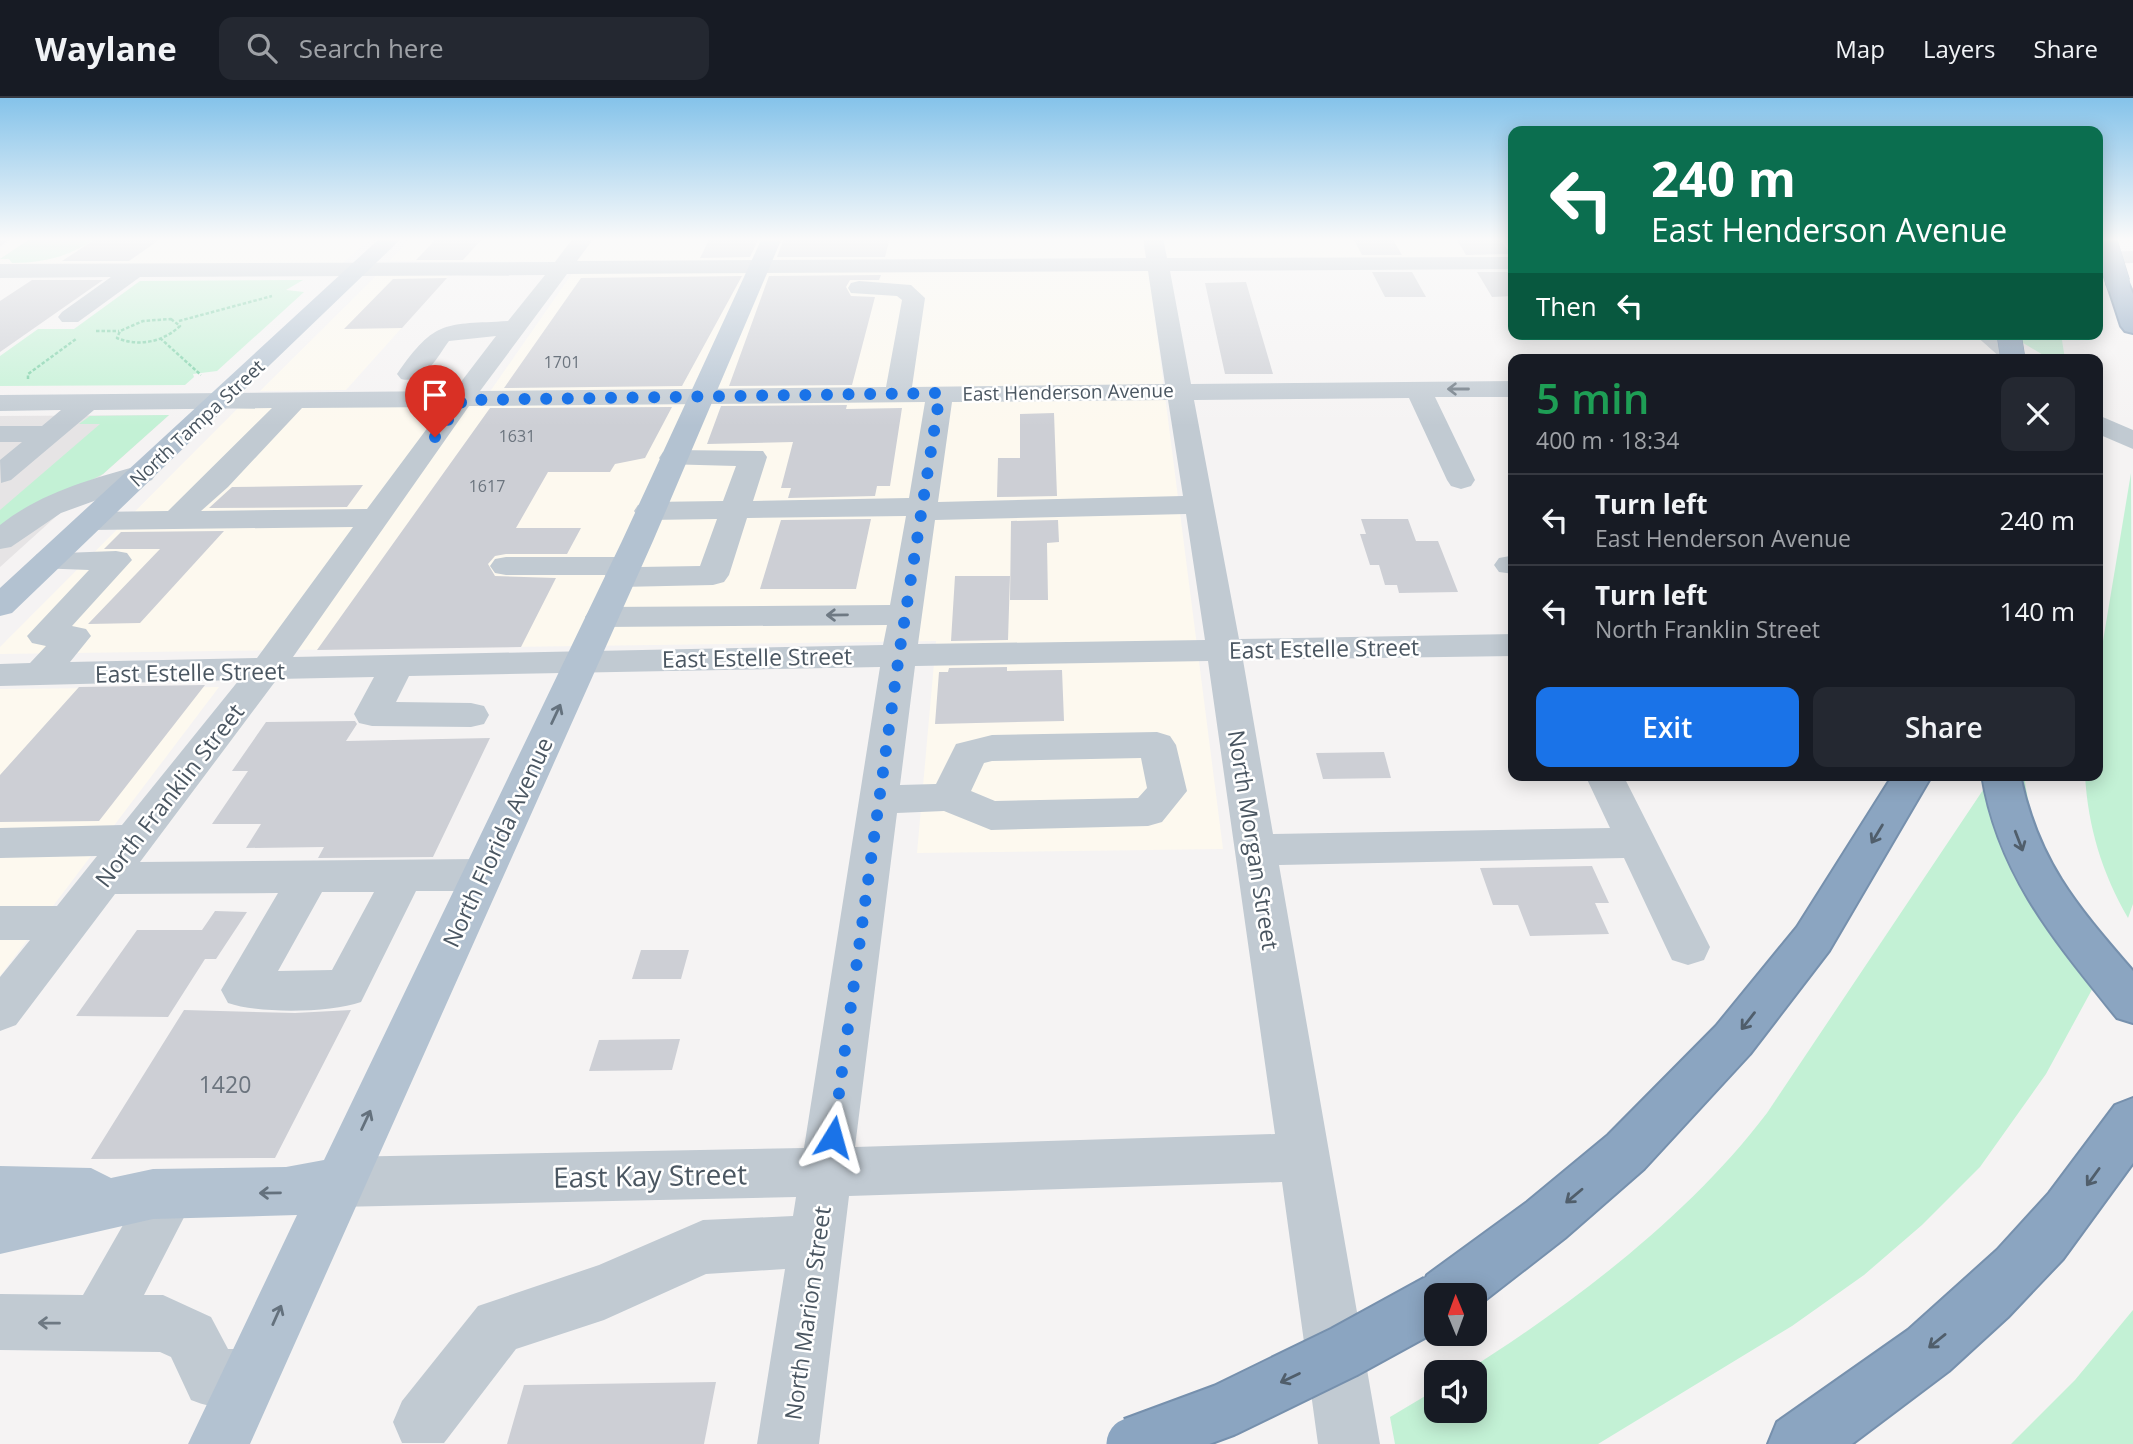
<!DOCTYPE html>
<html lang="en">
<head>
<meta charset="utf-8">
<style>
  :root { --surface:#171b24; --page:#242831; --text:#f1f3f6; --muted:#9ea1a6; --line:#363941; --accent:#1a73e8 }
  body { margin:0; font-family:"Open Sans",sans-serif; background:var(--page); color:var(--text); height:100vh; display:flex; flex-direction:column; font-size:26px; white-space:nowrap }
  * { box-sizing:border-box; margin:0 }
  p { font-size:23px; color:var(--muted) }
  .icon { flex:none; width:38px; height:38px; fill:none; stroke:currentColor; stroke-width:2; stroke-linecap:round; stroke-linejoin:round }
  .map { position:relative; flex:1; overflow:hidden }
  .drawer { position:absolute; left:1508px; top:256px; width:595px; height:427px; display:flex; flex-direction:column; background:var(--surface); border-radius:14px; box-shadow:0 4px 18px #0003 }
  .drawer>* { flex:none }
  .guide { position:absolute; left:1508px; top:28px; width:595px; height:214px; border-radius:14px; box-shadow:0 4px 18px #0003; background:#0b6e4f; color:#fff; overflow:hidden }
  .needle { width:46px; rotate:359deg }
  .controls { position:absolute; left:1424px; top:1185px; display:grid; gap:14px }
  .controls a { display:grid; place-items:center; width:63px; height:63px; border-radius:14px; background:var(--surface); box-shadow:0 4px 18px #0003; font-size:35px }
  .pin { position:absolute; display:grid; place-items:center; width:60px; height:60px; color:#fff; margin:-72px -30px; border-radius:50% 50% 50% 0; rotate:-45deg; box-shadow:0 0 7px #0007 }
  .pin .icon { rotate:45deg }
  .me { position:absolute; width:77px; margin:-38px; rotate:8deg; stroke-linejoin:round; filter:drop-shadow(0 0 5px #0008) }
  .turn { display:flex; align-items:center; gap:24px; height:147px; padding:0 28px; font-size:32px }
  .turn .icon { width:91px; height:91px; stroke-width:2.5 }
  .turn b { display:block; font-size:49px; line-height:60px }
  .then { display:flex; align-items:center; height:66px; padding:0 28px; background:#0003; gap:14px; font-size:26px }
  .round { display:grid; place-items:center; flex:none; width:74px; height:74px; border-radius:14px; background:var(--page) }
  .overview { display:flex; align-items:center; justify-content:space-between; height:119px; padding:0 28px }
  h1 { font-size:42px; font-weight:600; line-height:52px; color:#1e9e55 }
  .action { display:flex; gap:14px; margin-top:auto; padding:14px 28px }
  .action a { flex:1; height:80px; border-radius:14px; background:var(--accent); color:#fff; font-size:28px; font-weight:600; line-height:80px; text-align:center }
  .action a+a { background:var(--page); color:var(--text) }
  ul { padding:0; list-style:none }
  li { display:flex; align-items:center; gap:21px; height:91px; padding:0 28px; border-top:2px solid var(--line) }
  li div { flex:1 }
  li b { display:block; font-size:26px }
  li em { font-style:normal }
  header { display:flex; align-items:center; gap:42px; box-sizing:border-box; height:98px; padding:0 35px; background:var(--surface); border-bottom:2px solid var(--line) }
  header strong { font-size:33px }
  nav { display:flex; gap:38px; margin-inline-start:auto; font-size:24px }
  .search { width:490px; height:63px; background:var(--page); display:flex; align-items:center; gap:18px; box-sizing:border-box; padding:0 24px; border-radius:14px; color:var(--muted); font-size:26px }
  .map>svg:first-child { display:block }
</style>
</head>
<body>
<header>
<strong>Waylane</strong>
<div class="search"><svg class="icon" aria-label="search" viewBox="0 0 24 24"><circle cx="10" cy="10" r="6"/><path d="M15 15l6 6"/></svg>Search here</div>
<nav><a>Map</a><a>Layers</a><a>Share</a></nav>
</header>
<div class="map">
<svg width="2133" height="1346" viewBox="0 0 2133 1346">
  <rect width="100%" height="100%" fill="#f5f3f3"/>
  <path fill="#fdf9ef" d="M 16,140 L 371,140 L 342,166 L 0,169 L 0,150 Z
    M 412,140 L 1514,140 L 1514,163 L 1148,165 L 1223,751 L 917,755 L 936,543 L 0,556 L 0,549 L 238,310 L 480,308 L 580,164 L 389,163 Z
    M 377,177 L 449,177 L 346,292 L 260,293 Z
    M 219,589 L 0,878 L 0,591 Z"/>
  <path fill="#e6e4e5" d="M 169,317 L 103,376 L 0,469 L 0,318 Z"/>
  <path fill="#c3f1d5" d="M 31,140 L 97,140 C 69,158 46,165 12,165 L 9,161 L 0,161 Z
    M 303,182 L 286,192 L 304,194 L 217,273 L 193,276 L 194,279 L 185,287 L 0,288 L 0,258 L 38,231 L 74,231 L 140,183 Z
    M 2008,236 L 2061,236 L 2065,261 L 2050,261 Z
    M 169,317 L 103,376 L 0,430 L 0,412 L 100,326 L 79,326 L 90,318 Z
    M 2131,375 L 2133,806 L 2128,820 C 2102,775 2088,729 2085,677 L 2098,677 L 2098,573 Z
    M 1993,677 L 2024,677 C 2033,750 2069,810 2101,875 L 2046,976 L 1980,1069 L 1922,1127 L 1864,1177 L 1792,1228 L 1598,1346 L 1395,1346 L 1390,1319 L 1437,1291 L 1437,1312 L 1475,1312 L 1475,1274 L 1465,1274 C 1574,1205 1689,1118 1767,1015 Z
    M 2133,1212 L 2133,1346 L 2011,1346 L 2075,1282 Z"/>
  <path fill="#cdcfd5" d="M 97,140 L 162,140 L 129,163 L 62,163 Z
    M 437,140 L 483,140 L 463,162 L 416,162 Z
    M 710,140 L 759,140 L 750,159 L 700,160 Z
    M 784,140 L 890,140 L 885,159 L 777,159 Z
    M 1353,140 L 1392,140 L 1402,157 L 1362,157 Z
    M 1456,140 L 1499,140 L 1511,156 L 1466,157 Z
    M 1372,174 L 1412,174 L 1426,199 L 1385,199 Z
    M 1477,174 L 1514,174 L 1514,198 L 1492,199 Z
    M 881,177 L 879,182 L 850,182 L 846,189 L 851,198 L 875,199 L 852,287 L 729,288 L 769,178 Z
    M 742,178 L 682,288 L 504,290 L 581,180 Z
    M 447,180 L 402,230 L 344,231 L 393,181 Z
    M 32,182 L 103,182 L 0,254 L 0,203 Z
    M 1246,184 L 1273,276 L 1225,276 L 1205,185 Z
    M 847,307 L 846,311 L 902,310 L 890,388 L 877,388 L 875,398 L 788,400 L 791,390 L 781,390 L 793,344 L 707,346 L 721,308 Z
    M 672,309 L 645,360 L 615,366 L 610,374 L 548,374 L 516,430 L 581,430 L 567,456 L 506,456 L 495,458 L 488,466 L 495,478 L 556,480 L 521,549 L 317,552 L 490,310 Z
    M 1054,315 L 1057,398 L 997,399 L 998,360 L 1020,360 L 1020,316 Z
    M 363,387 L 347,409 L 209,410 L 232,389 Z
    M 871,421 L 856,491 L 760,491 L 781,422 Z
    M 1361,421 L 1408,421 L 1416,443 L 1438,443 L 1458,494 L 1399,495 L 1397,487 L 1385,487 L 1379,467 L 1370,467 L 1360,436 L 1366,436 Z
    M 1058,422 L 1059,444 L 1047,445 L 1048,502 L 1010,502 L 1011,423 Z
    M 224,433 L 140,525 L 88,526 L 160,451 L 104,451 L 121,434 Z
    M 955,478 L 1010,478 L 1008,542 L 951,543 Z
    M 1007,569 L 1007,573 L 1062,572 L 1064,623 L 935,626 L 939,574 L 948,574 L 949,570 Z
    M 205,587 L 99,723 L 0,724 L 0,677 L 79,589 Z
    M 355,623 L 357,626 L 346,643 L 490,640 L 433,759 L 318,760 L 324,749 L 246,750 L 261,726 L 212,726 L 248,673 L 232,673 L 266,624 Z
    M 1384,654 L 1391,680 L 1323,681 L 1316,655 Z
    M 1592,768 L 1609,805 L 1595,805 L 1609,836 L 1530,838 L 1518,807 L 1493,807 L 1480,770 Z
    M 215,813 L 247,814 L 216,861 L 205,861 L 168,919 L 76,918 L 137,832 L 202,832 Z
    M 641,852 L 689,852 L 681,881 L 632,881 Z
    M 184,912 L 295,915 L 351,912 L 275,1060 L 91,1061 Z
    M 680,941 L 672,972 L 589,973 L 599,942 Z
    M 716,1284 L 704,1346 L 507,1346 L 524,1287 Z"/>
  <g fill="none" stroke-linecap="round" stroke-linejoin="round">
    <g stroke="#7690ad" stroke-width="4">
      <path id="highway" d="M 2118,178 L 2126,180 L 2133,196 L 2133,235 L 2125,233 L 2121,228 L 2107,185 Z
        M 1893,677 L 1932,677 L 1829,853 L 1750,956 L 1644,1071 L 1565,1140 L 1475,1210 L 1475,1197 L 1437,1197 L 1437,1221 L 1427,1217 L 1419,1197 L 1427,1177 L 1527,1104 L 1608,1037 L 1716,928 L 1797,829 Z
        M 1982,677 L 2020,677 C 2038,764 2077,808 2133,873 L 2133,925 L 2117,920 C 2055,843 1998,777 1982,677 Z
        M 2133,1000 L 2133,1065 L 2063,1161 L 2008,1219 L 1949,1273 L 1852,1346 L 1768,1346 L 1777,1324 L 1908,1232 L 1997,1152 L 2049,1095 L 2115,1007 Z"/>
    </g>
    <path stroke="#7ad0a6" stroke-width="2.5" stroke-dasharray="3.5 2" stroke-linecap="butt" d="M 171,221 L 180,228 C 163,244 139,249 117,240 L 120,233 L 143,223 Z
      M 179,223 L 272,198
      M 96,233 L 119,233
      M 160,240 L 201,277
      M 28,281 L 28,276 L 76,241"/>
    <path fill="#c1cad2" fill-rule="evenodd" d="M 0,140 L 13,140 L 0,148 Z
      M 573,140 L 594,140 L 577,163 L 1146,160 L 1143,140 L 1163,140 L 1167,160 L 1514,159 L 1514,171 L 1170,173 L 1191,286 L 1514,283 L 1514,299 L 1435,299 L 1475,382 L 1471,388 L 1461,391 L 1451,388 L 1447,382 L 1409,300 L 1194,302 L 1239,541 L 1514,536 L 1514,558 L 1243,562 L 1273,736 L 1610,730 L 1585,677 L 1623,677 L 1710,849 L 1704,862 L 1688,867 L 1672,862 L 1624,760 L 1279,767 L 1380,1346 L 1318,1346 L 1282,1084 L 849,1098 L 819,1346 L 757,1346 L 785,1171 L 706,1176 L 604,1222 L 516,1251 L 444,1345 L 402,1345 L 393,1324 L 402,1303 L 478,1208 L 599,1167 L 703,1122 L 793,1118 L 796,1099 L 337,1109 L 319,1101 L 311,1084 L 319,1067 L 337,1059 L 804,1050 L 880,569 L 409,578 L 396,604 L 471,605 L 484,608 L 489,617 L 484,626 L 471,629 L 372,628 L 359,625 L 354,616 L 374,579 L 277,581 L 140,764 L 481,761 L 496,766 L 502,777 L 496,788 L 481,793 L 416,793 L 361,904 C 330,915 259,916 228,905 L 221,892 L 278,795 L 115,796 L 16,927 L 0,933 L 0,879 L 30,842 L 0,842 L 0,808 L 57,808 L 97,758 L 0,760 L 0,730 L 122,727 L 239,582 L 0,588 L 0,566 L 30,565 L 46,548 L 32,545 L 27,538 L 89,472 L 37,470 L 32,463 L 37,456 L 116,453 L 127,455 L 132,462 L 72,528 L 86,531 L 91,538 L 70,564 L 257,560 L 353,429 L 91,432 L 80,429 L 76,423 L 80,417 L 91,414 L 168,413 L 272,310 L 94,312 L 11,382 L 1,385 L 0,362 L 22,344 L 0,344 L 0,328 L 42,328 L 61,312 L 0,313 L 0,297 L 454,293 L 496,238 L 449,243 C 437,259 424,287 401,281 L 397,276 C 436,220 445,227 508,223 L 545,177 L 140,179 L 78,224 L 62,224 L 58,219 L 62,214 L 111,179 L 0,180 L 0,166 L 555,164 ZM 1148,173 L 1165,286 L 912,289 L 925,200 L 911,187 L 859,183 L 851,185 L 848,190 L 851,195 L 897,198 L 902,202 L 886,289 L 480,293 L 567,176 ZM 1168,302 L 1183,398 L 938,404 L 952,304 ZM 925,304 L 909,400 L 753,403 L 767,359 L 763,353 L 673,352 L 663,354 L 659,360 L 663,366 L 736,368 L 723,403 L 649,404 L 638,407 L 634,413 L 638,419 L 649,422 L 717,421 L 700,468 L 639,469 L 635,461 L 624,459 L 506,459 L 495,461 L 490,468 L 495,475 L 506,477 L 605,477 L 609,486 L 620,489 L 713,487 L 724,484 L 729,477 L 747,420 L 906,418 L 890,507 L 602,509 L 590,512 L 585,519 L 590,526 L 602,529 L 887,527 L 883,547 L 293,559 L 469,308 ZM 443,309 L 367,411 L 201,413 L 228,389 L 302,310 ZM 1186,416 L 1205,542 L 918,546 L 935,422 ZM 1208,563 L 1275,1036 L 855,1049 L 897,715 L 944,713 L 991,732 L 1148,728 L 1162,724 L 1187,693 L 1176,647 L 1170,638 L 1157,634 L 992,637 L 956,646 L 936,686 L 900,687 L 915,568 ZM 1141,660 L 1147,690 L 1138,700 L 995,703 L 971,693 L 984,665 L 992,663 ZM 322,794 L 374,794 L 332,872 L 278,873 Z
      M 2133,153 L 2133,165 L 2098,166 L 2098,154 Z
      M 1974,236 L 2001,236 L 2030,261 L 2002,261 Z
      M 2098,317 L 2133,332 L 2133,351 L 2098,336 Z
      M 142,367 L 152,370 L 156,376 L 152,382 L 61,415 L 11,449 L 0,451 L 0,427 C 40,395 93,380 142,367 Z
      M 1510,458 L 1514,458 L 1514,476 L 1499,474 L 1494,467 L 1499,460 Z
      M 170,1071 L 189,1078 L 196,1096 L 144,1197 L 163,1197 L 211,1219 L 228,1251 L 248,1251 L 269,1259 L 277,1280 L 269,1301 C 242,1312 218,1313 191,1302 L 171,1259 L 160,1254 L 0,1252 L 0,1196 L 83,1197 L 151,1078 Z"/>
    <path fill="#b3c2d1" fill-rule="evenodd" d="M 380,140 L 402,140 L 12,515 L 0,518 L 0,490 Z
      M 762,140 L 782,140 L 653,443 L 250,1346 L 188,1346 L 297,1117 L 153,1121 L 0,1156 L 0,1068 L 91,1070 L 111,1080 L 153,1071 L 286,1069 L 324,1062 L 622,443 Z"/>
    <use href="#highway" fill="#8ba5c1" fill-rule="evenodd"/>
    <g stroke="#7690ad" stroke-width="25" stroke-linecap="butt">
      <path id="highway-bridge-far1" d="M 2104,140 L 2118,185
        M 2009,236 L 2013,261"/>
    </g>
    <g stroke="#7690ad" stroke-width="57" stroke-linecap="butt">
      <path id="highway-bridge" d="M 1133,1346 L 1225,1312 L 1344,1254 L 1437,1203"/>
    </g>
    <use href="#highway-bridge-far1" stroke="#8ba5c1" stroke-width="24"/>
    <use href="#highway-bridge" stroke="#8ba5c1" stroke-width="53"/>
  </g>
  <defs><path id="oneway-shaft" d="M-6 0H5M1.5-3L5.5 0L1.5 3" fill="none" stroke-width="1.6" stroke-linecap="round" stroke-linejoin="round" transform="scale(1.75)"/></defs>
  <g stroke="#6e7983">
    <use href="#oneway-shaft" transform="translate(1458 291) rotate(180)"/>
    <use href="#oneway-shaft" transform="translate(837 517) rotate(179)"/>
    <use href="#oneway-shaft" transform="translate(49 1225) rotate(-179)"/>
  </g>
  <g stroke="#64717d">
    <use href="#oneway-shaft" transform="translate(556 616) rotate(-65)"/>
    <use href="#oneway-shaft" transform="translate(366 1022) rotate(-65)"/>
    <use href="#oneway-shaft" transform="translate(270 1095) rotate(179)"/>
    <use href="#oneway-shaft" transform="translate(277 1217) rotate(-66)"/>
  </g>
  <g stroke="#505e6b">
    <use href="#oneway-shaft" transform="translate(1877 736) rotate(121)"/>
    <use href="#oneway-shaft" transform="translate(2019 743) rotate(69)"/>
    <use href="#oneway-shaft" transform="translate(1748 923) rotate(128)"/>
    <use href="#oneway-shaft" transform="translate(2093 1079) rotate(126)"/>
    <use href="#oneway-shaft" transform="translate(1574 1098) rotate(140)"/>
    <use href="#oneway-shaft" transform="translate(1937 1243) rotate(141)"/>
    <use href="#oneway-shaft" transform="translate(1290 1280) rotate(154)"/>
  </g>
  <linearGradient id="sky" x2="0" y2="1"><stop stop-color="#85c3ea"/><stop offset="0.43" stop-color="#fafafa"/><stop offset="1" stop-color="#fafafa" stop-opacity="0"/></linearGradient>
  <rect width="2133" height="328" fill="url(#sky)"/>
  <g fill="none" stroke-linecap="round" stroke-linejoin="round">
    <path stroke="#1a73e8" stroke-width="12" stroke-dasharray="0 21.6" d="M 435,339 L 463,302 L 940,295 L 899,557 L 833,1039"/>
  </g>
  <g text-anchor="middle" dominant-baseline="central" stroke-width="5" stroke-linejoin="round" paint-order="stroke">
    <g font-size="16" fill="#6b747e">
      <text x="562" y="264">1701</text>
      <text x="517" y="338">1631</text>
      <text x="487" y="388">1617</text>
    </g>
    <g font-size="19" fill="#4a5661" stroke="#fff">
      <text transform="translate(1068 294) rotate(-1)">East Henderson Avenue</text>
      <text transform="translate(197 325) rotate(-43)">North Tampa Street</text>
    </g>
    <g font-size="23" fill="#4a5661" stroke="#fff">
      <text transform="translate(1324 550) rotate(-1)">East Estelle Street</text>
      <text transform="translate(757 559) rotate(-1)">East Estelle Street</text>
      <text transform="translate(190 574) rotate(-1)">East Estelle Street</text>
      <text transform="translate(169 697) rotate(-52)">North Franklin Street</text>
      <text transform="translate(1254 742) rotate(81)">North Morgan Street</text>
      <text transform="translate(497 744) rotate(-65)">North Florida Avenue</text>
      <text transform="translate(807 1215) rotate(-82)">North Marion Street</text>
    </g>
    <g font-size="23" fill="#6b747e">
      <text x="225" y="986">1420</text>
    </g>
    <g font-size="28" fill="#4a5661" stroke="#fff">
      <text transform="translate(650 1077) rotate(-1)">East Kay Street</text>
    </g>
  </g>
</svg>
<div class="controls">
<a><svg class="needle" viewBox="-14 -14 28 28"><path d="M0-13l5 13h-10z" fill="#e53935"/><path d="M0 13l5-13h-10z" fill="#9ea1a6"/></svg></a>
<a><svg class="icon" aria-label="sound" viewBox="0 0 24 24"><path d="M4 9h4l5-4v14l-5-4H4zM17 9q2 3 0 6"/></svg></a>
</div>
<div class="pin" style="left:435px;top:339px;background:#d93025"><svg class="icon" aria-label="arrive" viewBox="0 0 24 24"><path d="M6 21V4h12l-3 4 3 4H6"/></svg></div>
<svg class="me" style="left:833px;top:1039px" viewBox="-20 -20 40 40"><path d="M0-17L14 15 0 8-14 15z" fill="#1a73e8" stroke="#fff" stroke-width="4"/></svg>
<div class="guide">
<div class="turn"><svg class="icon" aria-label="left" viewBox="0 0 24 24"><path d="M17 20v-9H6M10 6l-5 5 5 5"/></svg><div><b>240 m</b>East Henderson Avenue</div></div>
<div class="then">Then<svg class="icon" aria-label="left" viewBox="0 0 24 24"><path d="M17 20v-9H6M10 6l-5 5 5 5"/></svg></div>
</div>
<section class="drawer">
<div class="overview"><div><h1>5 min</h1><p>400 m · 18:34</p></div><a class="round"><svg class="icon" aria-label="close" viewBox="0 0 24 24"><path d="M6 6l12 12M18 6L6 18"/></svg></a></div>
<ul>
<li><svg class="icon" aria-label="left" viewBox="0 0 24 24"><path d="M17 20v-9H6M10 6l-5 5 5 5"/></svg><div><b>Turn left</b><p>East Henderson Avenue</p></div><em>240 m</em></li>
<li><svg class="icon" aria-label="left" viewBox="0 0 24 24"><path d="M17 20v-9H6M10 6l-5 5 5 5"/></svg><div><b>Turn left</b><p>North Franklin Street</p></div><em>140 m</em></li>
</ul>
<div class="action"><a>Exit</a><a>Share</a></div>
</section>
</div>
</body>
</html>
